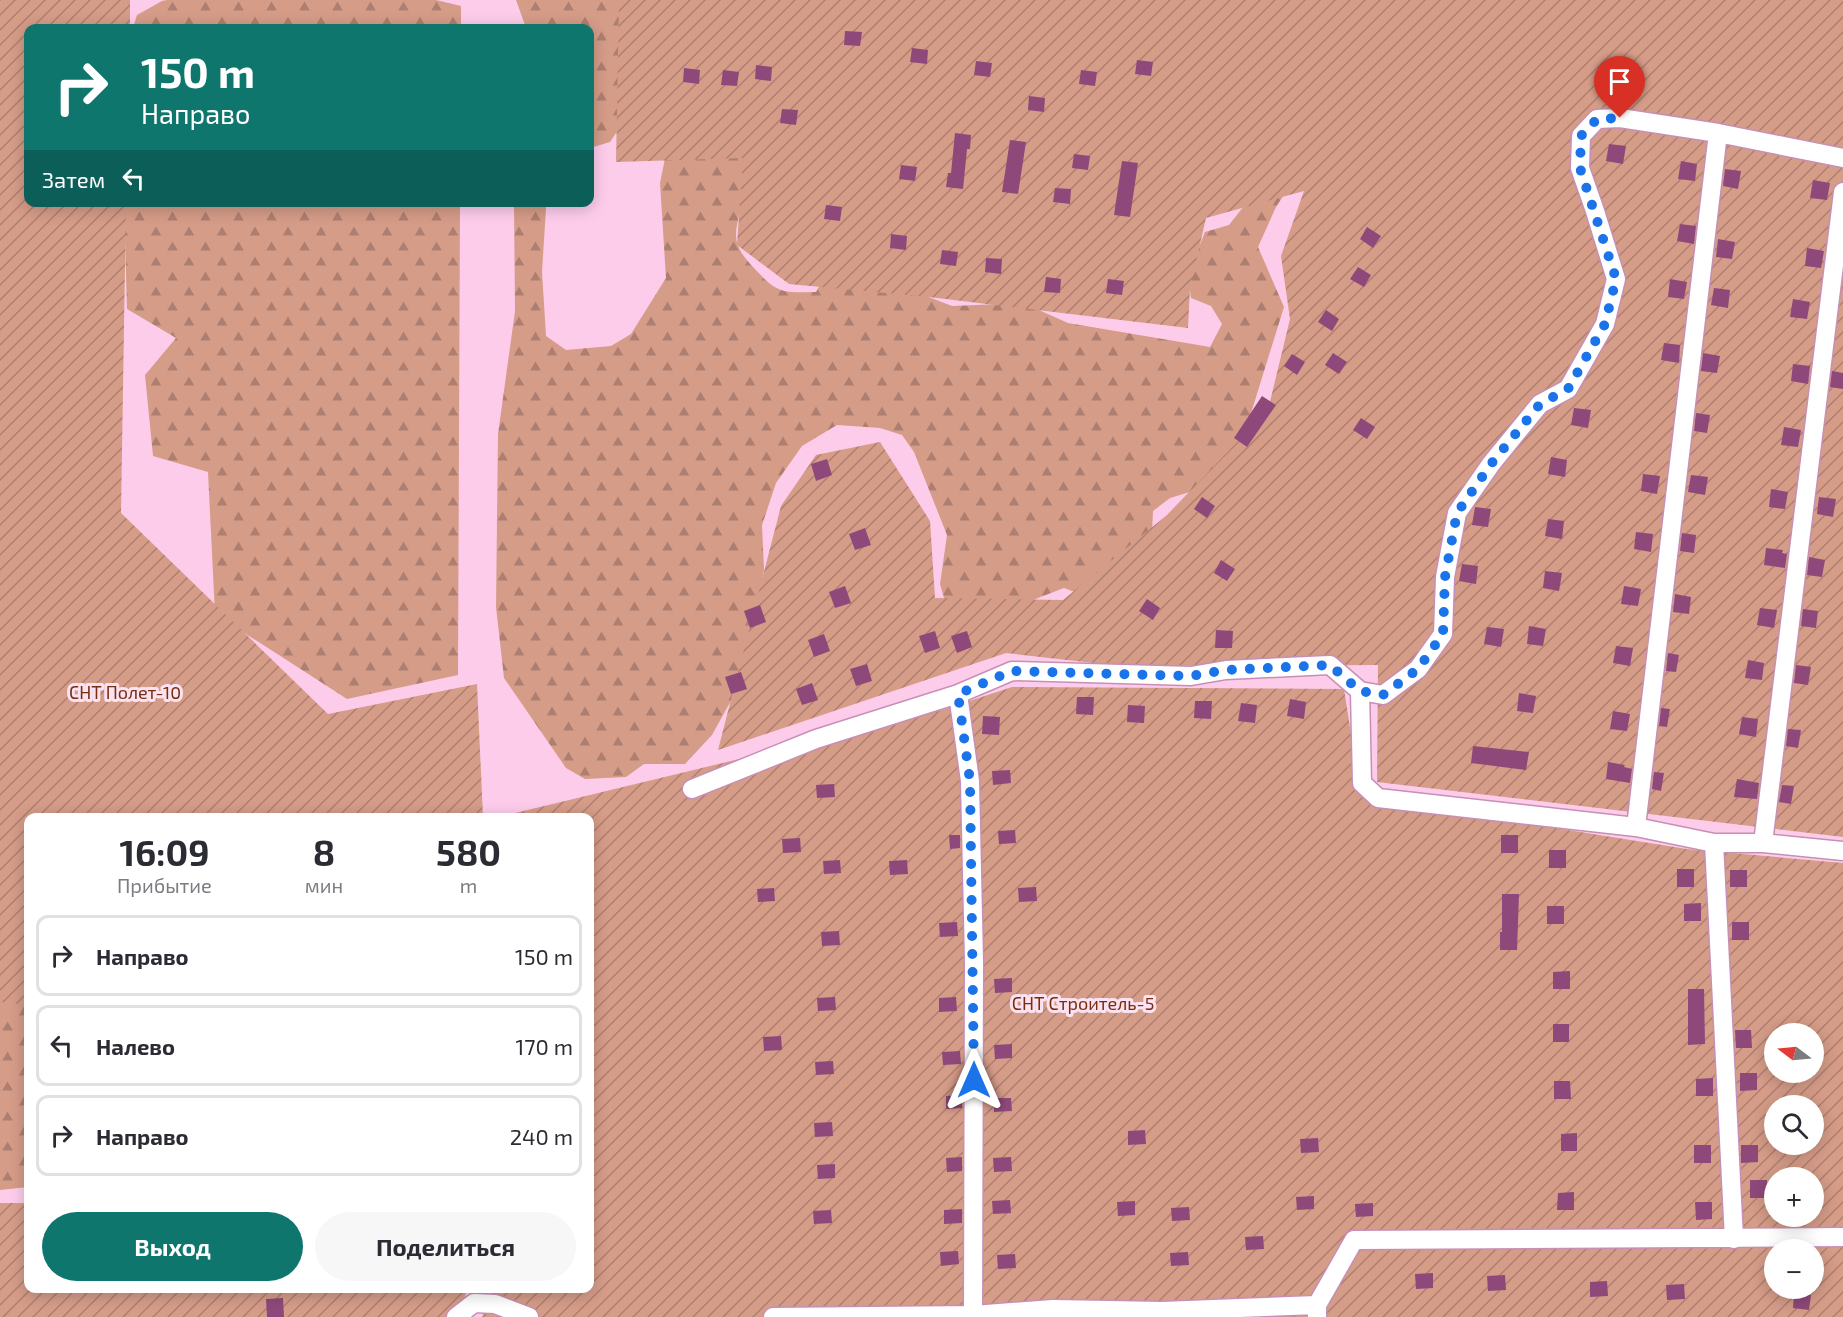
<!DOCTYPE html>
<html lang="ru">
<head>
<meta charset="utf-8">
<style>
  :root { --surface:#fff; --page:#f7f7f7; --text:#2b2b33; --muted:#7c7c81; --line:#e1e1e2; --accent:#0f766e }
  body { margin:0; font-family:"Exo 2",sans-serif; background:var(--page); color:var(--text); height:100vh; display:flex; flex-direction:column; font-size:22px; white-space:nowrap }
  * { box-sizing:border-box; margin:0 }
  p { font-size:20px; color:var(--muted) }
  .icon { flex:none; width:33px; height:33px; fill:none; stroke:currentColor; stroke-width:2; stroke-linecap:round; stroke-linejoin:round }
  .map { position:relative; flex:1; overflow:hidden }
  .side { position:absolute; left:24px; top:813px; width:570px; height:480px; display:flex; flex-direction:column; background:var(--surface); border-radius:12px; box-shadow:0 3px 15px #0003 }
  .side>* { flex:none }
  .banner { position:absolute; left:24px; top:24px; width:570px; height:183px; border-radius:12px; box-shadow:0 3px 15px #0003; background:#0f766e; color:#fff; overflow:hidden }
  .needle { width:39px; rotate:286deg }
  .fabs { position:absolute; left:1764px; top:1023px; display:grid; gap:12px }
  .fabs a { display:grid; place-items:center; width:60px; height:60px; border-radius:50%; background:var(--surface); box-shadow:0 3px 15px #0003; font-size:30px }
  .pin { position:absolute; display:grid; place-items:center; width:51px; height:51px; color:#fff; margin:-62px -26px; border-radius:50% 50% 50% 0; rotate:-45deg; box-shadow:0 0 6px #0007 }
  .pin .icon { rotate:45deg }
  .me { position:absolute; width:66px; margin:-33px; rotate:0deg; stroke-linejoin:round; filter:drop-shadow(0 0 4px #0008) }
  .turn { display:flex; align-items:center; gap:21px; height:126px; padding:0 18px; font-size:27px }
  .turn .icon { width:78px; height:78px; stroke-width:2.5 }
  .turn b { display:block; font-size:42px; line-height:51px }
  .then { display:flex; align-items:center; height:57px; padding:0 18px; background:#0003; gap:12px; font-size:22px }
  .eta { display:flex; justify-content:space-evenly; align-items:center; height:102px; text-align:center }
  .eta b { font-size:36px; font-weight:700; line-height:42px }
  .action { display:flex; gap:12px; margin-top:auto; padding:12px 18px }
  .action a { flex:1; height:69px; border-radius:36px; background:var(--accent); color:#fff; font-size:24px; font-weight:700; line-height:69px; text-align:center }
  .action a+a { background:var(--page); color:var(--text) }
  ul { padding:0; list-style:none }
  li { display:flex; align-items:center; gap:18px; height:81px; margin:0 12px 9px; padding:0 6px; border:3px solid var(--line); border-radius:12px }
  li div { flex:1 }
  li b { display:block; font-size:22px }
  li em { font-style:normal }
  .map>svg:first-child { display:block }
</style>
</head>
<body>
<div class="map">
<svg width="1843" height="1317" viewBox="0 0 1843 1317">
  <defs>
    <pattern id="forest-firs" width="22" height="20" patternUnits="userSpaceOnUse" patternTransform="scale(1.5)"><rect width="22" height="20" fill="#d59c88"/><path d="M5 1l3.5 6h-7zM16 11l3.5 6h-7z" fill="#ae7f70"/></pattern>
    <pattern id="garden-furrows" width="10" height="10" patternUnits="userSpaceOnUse" patternTransform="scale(1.5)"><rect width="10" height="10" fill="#d59c88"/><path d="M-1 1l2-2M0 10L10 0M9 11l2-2" fill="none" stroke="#ae7f70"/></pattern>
  </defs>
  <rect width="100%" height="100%" fill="#fdcceb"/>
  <path fill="url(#forest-firs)" d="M 167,0 L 436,0 L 461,6 L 461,28 L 133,28 L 137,15 L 162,1 Z
    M 516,0 L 631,0 L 622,124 L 610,142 L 590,148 L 590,28 L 526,28 Z
    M 755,83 L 741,209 C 733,237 733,246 754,268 C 777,293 782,293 816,292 L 827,272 L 850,267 L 952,306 L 1023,303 L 1068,323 L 1210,347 L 1222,324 L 1211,306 L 1191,298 L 1188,275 L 1205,232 L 1229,225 L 1244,206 L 1299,172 L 1276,207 L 1258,247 L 1284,307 L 1247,426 L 1213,485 L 1170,498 L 1153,511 L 1151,553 L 1085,596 L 1064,588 L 986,618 L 946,605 L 940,584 L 947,535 L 914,452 L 902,435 L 880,428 L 837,425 L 802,446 L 776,483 L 762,525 L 764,570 L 743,679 L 712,735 L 685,764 L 644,764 L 626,777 L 585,779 L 566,768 L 504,678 L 496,607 L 498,434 L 515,311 L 514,203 L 543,203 L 546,208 L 542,272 L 546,336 L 566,350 L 611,346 L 631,334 L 666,278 L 660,183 L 670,134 Z
    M 124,203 L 460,203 L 458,675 L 347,699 L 215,614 L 208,472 L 153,456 L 145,375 L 176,338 L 127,309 Z
    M 28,913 L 28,1187 L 0,1190 L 0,917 Z"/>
  <path fill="url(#garden-furrows)" fill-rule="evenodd" d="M 0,0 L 130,0 L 130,28 L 28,28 L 28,202 L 126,203 L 121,513 L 328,714 L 477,684 L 483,817 L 28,818 L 28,1005 L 0,1002 Z
    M 619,0 L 1843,0 L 1843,837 L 1377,782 L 1378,665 L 1120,666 L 1006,653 L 718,750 L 781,506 L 816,455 L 880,442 L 930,521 L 935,598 L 1063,600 L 1167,515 L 1268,410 L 1290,319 L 1281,256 L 1304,191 L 1206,218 L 1190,288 L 1188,328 L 929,297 L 789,284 L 737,245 L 743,158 L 616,162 Z
    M 1012,687 L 1344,689 L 1361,797 L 1687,849 L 1843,863 L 1843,1317 L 482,1317 L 494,1289 L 590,1288 L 590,818 L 499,817 L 942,710 ZM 1774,1034 L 1814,1034 L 1814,1072 L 1774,1072 ZM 1774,1106 L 1814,1106 L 1814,1144 L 1774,1144 ZM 1774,1178 L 1814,1178 L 1814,1216 L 1774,1216 ZM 1774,1250 L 1814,1250 L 1814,1288 L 1774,1288 Z
    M 0,1203 L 28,1203 L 28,1288 L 468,1289 L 456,1317 L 0,1317 Z"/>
  <path fill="#8e497a" d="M 845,31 L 862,32 L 860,46 L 844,45 Z
    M 912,48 L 928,50 L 927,64 L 910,62 Z
    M 1137,60 L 1153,62 L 1151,76 L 1135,74 Z
    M 976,61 L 992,63 L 990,77 L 974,75 Z
    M 756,65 L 772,67 L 771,81 L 755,79 Z
    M 684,68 L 700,70 L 699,84 L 683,82 Z
    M 723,70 L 739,72 L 737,86 L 721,85 Z
    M 1081,70 L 1097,72 L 1095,86 L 1079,84 Z
    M 1029,96 L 1045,98 L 1044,112 L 1028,110 Z
    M 782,109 L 798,110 L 796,125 L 780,123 Z
    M 955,133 L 971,135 L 970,149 L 967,149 L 963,189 L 946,187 L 948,173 L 951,173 Z
    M 1010,140 L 1026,142 L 1018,194 L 1002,192 Z
    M 1609,144 L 1626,146 L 1623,164 L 1606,161 Z
    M 1074,154 L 1090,156 L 1088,170 L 1072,168 Z
    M 1122,161 L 1138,163 L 1130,217 L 1114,215 Z
    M 1681,161 L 1697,164 L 1695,181 L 1678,179 Z
    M 901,165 L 917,167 L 915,181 L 899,179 Z
    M 1725,169 L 1741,171 L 1738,189 L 1723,186 Z
    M 1813,180 L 1830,183 L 1827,200 L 1810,198 Z
    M 1055,188 L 1071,189 L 1070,204 L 1053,202 Z
    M 826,205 L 842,207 L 840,221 L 824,219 Z
    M 1680,224 L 1696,226 L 1694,244 L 1677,241 Z
    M 1367,227 L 1381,236 L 1373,248 L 1360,239 Z
    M 891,234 L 907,236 L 906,250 L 890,248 Z
    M 1718,239 L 1735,242 L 1732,259 L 1716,257 Z
    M 1807,248 L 1824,251 L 1821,268 L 1805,266 Z
    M 942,250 L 958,252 L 956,266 L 940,264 Z
    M 986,258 L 1002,259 L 1001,274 L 985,272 Z
    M 1358,267 L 1371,275 L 1364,287 L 1350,279 Z
    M 1046,277 L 1061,279 L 1060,293 L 1044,292 Z
    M 1108,279 L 1124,281 L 1122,295 L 1106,293 Z
    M 1670,279 L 1687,282 L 1684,299 L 1668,297 Z
    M 1714,288 L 1730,290 L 1728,308 L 1711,305 Z
    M 1793,299 L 1810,302 L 1807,319 L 1790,317 Z
    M 1326,310 L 1339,319 L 1332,331 L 1318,322 Z
    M 1664,343 L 1680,345 L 1679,363 L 1661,360 Z
    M 1333,353 L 1347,362 L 1339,374 L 1325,365 Z
    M 1703,353 L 1720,356 L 1717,373 L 1701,371 Z
    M 1292,354 L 1305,362 L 1297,375 L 1284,366 Z
    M 1793,364 L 1810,366 L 1808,384 L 1791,381 Z
    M 1832,371 L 1843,373 L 1843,389 L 1830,387 Z
    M 1262,396 L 1276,405 L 1247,447 L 1234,438 Z
    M 1574,408 L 1591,410 L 1588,428 L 1571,425 Z
    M 1696,413 L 1710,415 L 1707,433 L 1694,431 Z
    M 1361,418 L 1375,427 L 1367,439 L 1353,430 Z
    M 1784,427 L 1801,430 L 1798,447 L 1781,445 Z
    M 1551,457 L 1567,460 L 1565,477 L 1548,474 Z
    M 827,459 L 832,475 L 816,481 L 811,464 Z
    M 1643,474 L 1660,476 L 1657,494 L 1641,491 Z
    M 1691,475 L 1708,477 L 1705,495 L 1688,492 Z
    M 1771,489 L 1788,492 L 1785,509 L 1769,507 Z
    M 1202,497 L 1215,506 L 1207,518 L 1194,509 Z
    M 1819,497 L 1836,499 L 1833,517 L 1817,514 Z
    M 1475,507 L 1491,509 L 1488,527 L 1472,525 Z
    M 1548,519 L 1564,521 L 1562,539 L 1545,536 Z
    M 865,528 L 871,545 L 855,550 L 849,534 Z
    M 1636,532 L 1653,534 L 1651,552 L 1634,549 Z
    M 1682,533 L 1696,535 L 1694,553 L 1680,551 Z
    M 1766,548 L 1783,550 L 1782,553 L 1787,554 L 1785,568 L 1764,565 Z
    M 1809,557 L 1825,560 L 1822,577 L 1807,575 Z
    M 1221,560 L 1235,569 L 1227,581 L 1214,573 Z
    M 1462,564 L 1478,566 L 1476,584 L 1459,581 Z
    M 1545,571 L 1562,573 L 1559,591 L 1543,588 Z
    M 845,586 L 851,603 L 835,608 L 829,592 Z
    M 1624,586 L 1641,589 L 1638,606 L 1621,604 Z
    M 1675,594 L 1691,597 L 1689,614 L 1673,612 Z
    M 1147,599 L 1160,608 L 1153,620 L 1139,611 Z
    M 760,605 L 766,622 L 750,628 L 744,611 Z
    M 1760,608 L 1777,610 L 1774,628 L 1757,625 Z
    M 1803,609 L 1818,611 L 1816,628 L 1801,626 Z
    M 1529,626 L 1546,629 L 1543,646 L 1527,644 Z
    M 1487,627 L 1504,629 L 1501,647 L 1484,644 Z
    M 1216,630 L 1233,631 L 1232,648 L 1215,648 Z
    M 935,631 L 940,648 L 925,653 L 919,636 Z
    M 967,631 L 972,647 L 957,653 L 951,636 Z
    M 824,634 L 830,651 L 814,657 L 808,640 Z
    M 1616,646 L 1633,648 L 1630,666 L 1613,663 Z
    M 1668,653 L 1679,655 L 1676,672 L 1666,671 Z
    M 1748,660 L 1764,663 L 1762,680 L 1745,678 Z
    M 867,664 L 872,681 L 856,686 L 850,669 Z
    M 1796,665 L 1811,667 L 1808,685 L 1794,683 Z
    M 741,672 L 747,689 L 731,694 L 725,677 Z
    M 812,683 L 818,700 L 802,705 L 796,689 Z
    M 1519,693 L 1536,696 L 1533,713 L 1517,711 Z
    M 1077,697 L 1094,697 L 1093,715 L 1076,714 Z
    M 1290,699 L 1306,702 L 1304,719 L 1287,716 Z
    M 1195,701 L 1212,701 L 1211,719 L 1194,718 Z
    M 1241,703 L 1257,705 L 1255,723 L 1238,721 Z
    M 1128,705 L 1145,706 L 1144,723 L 1127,722 Z
    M 1661,708 L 1670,709 L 1667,727 L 1659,726 Z
    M 1613,711 L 1630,714 L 1627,731 L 1610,729 Z
    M 983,716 L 1000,717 L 999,735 L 982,734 Z
    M 1742,717 L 1758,719 L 1756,737 L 1739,734 Z
    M 1788,729 L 1801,730 L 1798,748 L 1786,746 Z
    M 1473,746 L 1529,752 L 1526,770 L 1471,763 Z
    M 1608,762 L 1625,765 L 1624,767 L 1632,769 L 1630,783 L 1606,779 Z
    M 1010,770 L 1011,783 L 993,785 L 992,771 Z
    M 1654,772 L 1664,773 L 1661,791 L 1652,789 Z
    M 1737,779 L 1759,783 L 1757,799 L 1734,797 Z
    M 834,784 L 835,797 L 817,798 L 816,785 Z
    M 1782,785 L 1794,786 L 1791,804 L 1779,802 Z
    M 1015,830 L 1016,843 L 999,844 L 998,831 Z
    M 949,835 L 960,835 L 960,848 L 950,849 Z
    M 1501,835 L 1518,835 L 1518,853 L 1501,853 Z
    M 800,838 L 801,852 L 783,853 L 782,839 Z
    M 1549,850 L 1566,850 L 1566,868 L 1549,868 Z
    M 840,860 L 841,873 L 824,874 L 823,861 Z
    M 907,860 L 908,874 L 890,875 L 889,861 Z
    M 1677,869 L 1694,869 L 1694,887 L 1677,887 Z
    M 1730,870 L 1747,870 L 1747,887 L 1730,887 Z
    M 1036,887 L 1037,901 L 1019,902 L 1018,888 Z
    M 774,888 L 775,901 L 758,902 L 757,889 Z
    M 1502,894 L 1519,894 L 1517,950 L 1500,950 L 1500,932 L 1502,932 Z
    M 1701,903 L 1701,921 L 1684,921 L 1684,904 Z
    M 1547,906 L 1564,906 L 1564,924 L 1547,924 Z
    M 957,922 L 958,936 L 940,937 L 939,923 Z
    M 1732,922 L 1749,922 L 1749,940 L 1732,940 Z
    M 839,931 L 840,945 L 822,946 L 821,932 Z
    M 1570,971 L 1570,989 L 1553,989 L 1553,972 Z
    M 1012,978 L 1012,992 L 995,993 L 994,979 Z
    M 1688,989 L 1704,989 L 1705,1044 L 1688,1045 Z
    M 835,997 L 836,1010 L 818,1011 L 817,998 Z
    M 956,997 L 957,1011 L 939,1012 L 939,998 Z
    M 1553,1024 L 1569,1024 L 1569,1042 L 1553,1042 Z
    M 1735,1030 L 1751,1030 L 1752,1048 L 1736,1048 Z
    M 781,1036 L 782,1050 L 764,1051 L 763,1037 Z
    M 1012,1044 L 1012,1058 L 995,1059 L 994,1045 Z
    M 960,1051 L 961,1064 L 943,1065 L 942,1052 Z
    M 833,1061 L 834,1074 L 816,1075 L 815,1062 Z
    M 1740,1073 L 1757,1073 L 1757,1090 L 1740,1091 Z
    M 1713,1078 L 1713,1096 L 1696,1096 L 1696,1079 Z
    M 1554,1081 L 1570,1081 L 1571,1099 L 1554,1099 Z
    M 962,1095 L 962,1108 L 946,1109 L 946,1096 Z
    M 994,1098 L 1011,1098 L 1012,1111 L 994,1112 Z
    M 832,1122 L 833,1136 L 815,1137 L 814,1123 Z
    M 1145,1130 L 1146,1144 L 1128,1145 L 1128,1131 Z
    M 1577,1133 L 1577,1151 L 1561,1151 L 1561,1134 Z
    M 1318,1138 L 1319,1152 L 1301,1153 L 1300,1139 Z
    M 1694,1145 L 1711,1145 L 1711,1163 L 1694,1163 Z
    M 1741,1145 L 1758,1145 L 1758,1162 L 1741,1163 Z
    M 962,1157 L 962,1171 L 947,1172 L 946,1158 Z
    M 1011,1157 L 1012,1171 L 994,1172 L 993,1158 Z
    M 835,1164 L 835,1178 L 818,1179 L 817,1165 Z
    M 1750,1180 L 1767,1180 L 1767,1198 L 1750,1198 Z
    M 1574,1192 L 1574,1210 L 1557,1210 L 1558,1193 Z
    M 1314,1196 L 1314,1209 L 1297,1210 L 1296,1197 Z
    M 1010,1200 L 1011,1213 L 993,1214 L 992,1201 Z
    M 1135,1201 L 1135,1215 L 1118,1216 L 1117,1202 Z
    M 1695,1202 L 1712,1202 L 1712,1219 L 1696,1220 Z
    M 1373,1203 L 1373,1216 L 1356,1217 L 1355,1204 Z
    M 1189,1207 L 1190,1220 L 1172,1221 L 1171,1208 Z
    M 962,1209 L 962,1223 L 944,1224 L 944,1210 Z
    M 831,1210 L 832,1223 L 814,1224 L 813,1211 Z
    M 1263,1236 L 1264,1249 L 1246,1250 L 1245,1237 Z
    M 958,1251 L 959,1264 L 941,1266 L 940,1252 Z
    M 1188,1252 L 1189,1265 L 1171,1266 L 1170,1253 Z
    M 1015,1254 L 1016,1268 L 998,1269 L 997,1255 Z
    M 1433,1273 L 1433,1288 L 1416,1289 L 1415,1274 Z
    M 1505,1275 L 1506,1290 L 1488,1291 L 1487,1276 Z
    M 1607,1281 L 1608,1296 L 1590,1297 L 1590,1282 Z
    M 1684,1284 L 1685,1299 L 1667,1300 L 1666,1285 Z
    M 1794,1294 L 1811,1295 L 1809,1310 L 1793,1308 Z
    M 283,1298 L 284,1317 L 267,1317 L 266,1299 Z"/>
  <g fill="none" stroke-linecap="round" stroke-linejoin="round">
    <g stroke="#c88fb5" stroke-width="21">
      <path id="minor" d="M 1360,691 L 1383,695 L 1418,669 L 1443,634 L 1445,577 L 1457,513 L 1491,464 L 1540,404 L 1568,389 L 1605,324 L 1616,279 L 1595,211 L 1580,168 L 1581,136 L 1597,119 L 1620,118 L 1718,133 L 1843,158
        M 692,789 L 816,739 L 958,694
        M 1636,827 L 1718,133
        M 1714,843 L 1734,1239
        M 1763,843 L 1843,192
        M 973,1315 L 974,962 L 970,781 L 958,694 L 1012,671 L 1191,676 L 1226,670 L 1330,665 L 1360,691 L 1362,783 L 1378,798 L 1636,827 L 1714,843 L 1763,843 L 1843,851
        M 456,1317 L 474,1303 L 495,1304 L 529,1317
        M 773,1317 L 973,1315 L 1053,1309 L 1162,1311 L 1317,1305
        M 1317,1317 L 1317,1305 L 1354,1240 L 1843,1237"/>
    </g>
    <use href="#minor" stroke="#fff" stroke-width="18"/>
  </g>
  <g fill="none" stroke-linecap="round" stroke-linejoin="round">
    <path stroke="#1a73e8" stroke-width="10" stroke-dasharray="0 18" d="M 974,1080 L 970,781 L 958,694 L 1012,671 L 1191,676 L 1226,670 L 1330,665 L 1360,691 L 1383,695 L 1418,669 L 1443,634 L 1445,577 L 1457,513 L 1491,464 L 1540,404 L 1568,389 L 1605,324 L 1616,279 L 1580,168 L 1581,136 L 1597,119 L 1620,118"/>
  </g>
  <g text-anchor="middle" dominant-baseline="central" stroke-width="6" stroke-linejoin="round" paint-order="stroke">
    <g font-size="18" fill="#792d0f" stroke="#fbe2f1">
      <text x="125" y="692">СНТ Полет-10</text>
      <text x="1083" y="1003">СНТ Строитель-5</text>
    </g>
  </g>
</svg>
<div class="fabs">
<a><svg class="needle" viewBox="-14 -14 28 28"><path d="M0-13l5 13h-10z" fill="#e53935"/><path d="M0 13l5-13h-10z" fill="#7c7c81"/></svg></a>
<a><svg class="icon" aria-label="search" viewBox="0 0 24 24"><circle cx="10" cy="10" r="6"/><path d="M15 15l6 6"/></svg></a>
<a>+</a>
<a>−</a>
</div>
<div class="pin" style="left:1620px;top:118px;background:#d93025"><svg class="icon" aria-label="arrive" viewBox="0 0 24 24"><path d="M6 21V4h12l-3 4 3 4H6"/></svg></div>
<svg class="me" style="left:974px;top:1080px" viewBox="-20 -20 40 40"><path d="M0-17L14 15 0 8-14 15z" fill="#1a73e8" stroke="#fff" stroke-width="4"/></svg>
<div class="banner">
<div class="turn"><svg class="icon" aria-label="right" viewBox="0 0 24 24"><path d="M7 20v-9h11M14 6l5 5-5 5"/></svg><div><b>150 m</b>Направо</div></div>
<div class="then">Затем<svg class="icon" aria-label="left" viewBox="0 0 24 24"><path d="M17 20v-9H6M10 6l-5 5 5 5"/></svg></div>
</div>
<section class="side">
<div class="eta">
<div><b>16:09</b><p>Прибытие</p></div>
<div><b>8</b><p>мин</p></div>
<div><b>580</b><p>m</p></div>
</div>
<ul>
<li><svg class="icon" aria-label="right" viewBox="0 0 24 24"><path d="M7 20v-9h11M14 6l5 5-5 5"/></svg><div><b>Направо</b></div><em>150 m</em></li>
<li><svg class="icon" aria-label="left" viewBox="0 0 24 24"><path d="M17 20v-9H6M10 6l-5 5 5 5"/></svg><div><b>Налево</b></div><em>170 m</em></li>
<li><svg class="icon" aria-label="right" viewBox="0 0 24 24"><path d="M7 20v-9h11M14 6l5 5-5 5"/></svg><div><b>Направо</b></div><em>240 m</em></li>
</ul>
<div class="action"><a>Выход</a><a>Поделиться</a></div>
</section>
</div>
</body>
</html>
